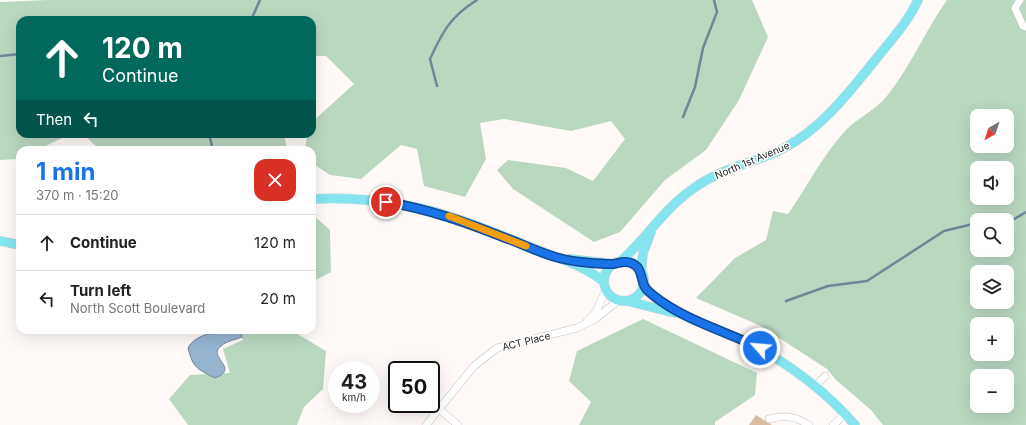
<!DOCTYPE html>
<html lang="en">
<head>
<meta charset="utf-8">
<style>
  :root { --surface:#fff; --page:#f6f6f6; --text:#202124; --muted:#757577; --line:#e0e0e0; --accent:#1a73e8 }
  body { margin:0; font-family:Inter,sans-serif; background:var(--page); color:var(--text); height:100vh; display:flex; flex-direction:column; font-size:15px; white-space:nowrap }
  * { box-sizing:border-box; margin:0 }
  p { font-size:13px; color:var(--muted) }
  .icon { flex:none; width:22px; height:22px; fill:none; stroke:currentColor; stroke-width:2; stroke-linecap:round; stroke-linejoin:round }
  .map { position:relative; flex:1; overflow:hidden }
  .panel { position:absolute; left:16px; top:146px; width:300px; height:188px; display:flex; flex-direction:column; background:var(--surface); border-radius:12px; box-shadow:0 4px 16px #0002 }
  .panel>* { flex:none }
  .hud { position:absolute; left:16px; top:16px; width:300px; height:122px; border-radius:12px; box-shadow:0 4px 16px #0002; background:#00695c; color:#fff; overflow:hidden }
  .needle { width:26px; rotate:219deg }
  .buttons { position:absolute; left:970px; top:109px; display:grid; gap:8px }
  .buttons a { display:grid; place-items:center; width:44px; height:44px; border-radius:8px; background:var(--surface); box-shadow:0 4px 16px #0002; font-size:20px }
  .speed { position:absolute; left:328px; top:361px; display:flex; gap:8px; font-size:20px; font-weight:700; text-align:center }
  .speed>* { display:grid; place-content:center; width:52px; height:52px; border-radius:50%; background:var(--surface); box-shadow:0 4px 16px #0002; line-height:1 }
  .speed small { font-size:10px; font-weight:400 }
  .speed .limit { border:2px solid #111; border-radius:6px; background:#fff; color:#111 }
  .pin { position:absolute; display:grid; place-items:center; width:34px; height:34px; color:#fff; margin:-17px; border:2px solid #fff; border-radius:50%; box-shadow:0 1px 4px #0007 }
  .me { position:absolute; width:44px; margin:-22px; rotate:297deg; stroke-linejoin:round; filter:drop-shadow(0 0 3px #0008) }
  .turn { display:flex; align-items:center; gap:14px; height:84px; padding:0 20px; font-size:18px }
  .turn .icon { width:52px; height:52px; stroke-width:2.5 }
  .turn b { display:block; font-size:28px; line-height:34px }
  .then { display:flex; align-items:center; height:38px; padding:0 20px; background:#0003; gap:8px; font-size:15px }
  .round { display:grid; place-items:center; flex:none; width:42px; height:42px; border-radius:12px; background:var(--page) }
  .headline { display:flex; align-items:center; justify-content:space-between; height:68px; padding:0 20px }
  h1 { font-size:24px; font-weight:700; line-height:30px; color:var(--accent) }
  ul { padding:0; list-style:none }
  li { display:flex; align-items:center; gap:12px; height:56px; padding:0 20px; border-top:1px solid var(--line) }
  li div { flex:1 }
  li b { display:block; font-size:15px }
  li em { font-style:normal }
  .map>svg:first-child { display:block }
</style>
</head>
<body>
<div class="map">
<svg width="1026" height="425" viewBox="0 0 1026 425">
  <rect width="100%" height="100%" fill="#fffaf8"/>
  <path fill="#bad7c0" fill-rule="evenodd" d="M 48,0 L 752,0 L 768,37 L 739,100 L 706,150 L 665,180 L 620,232 L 594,242 L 513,189 L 497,170 L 508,160 L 566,168 L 593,181 L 625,139 L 611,121 L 571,131 L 504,119 L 480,123 L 486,159 L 465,197 L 424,186 L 417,149 L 401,145 L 361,179 L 330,175 L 312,163 L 312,150 L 304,150 L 308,134 L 312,134 L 312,122 L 354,84 L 326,56 L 312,56 L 312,20 L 20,20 L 20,134 L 71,134 L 37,150 L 20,150 L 19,159 L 0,160 L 0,2 Z
    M 947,0 L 1026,0 L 1026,425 L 883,425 L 871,410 L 836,380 L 827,369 L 761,326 L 696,298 L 735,258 L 766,240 L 773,211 L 788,214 C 807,187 822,156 845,131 C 857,118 876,110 887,96 C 911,66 925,31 947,0 ZM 977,116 L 1007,116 L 1007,146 L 977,146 ZM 977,168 L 1007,168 L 1007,198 L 977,198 ZM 977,220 L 1007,220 L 1007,250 L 977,250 ZM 977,272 L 1007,272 L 1007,302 L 977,302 ZM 977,324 L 1007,324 L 1007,354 L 977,354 ZM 977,376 L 1007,376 L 1007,406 L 977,406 Z
    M 83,134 L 284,134 L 287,150 L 100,150 Z
    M 312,214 L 330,230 L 331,272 L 312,282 Z
    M 643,319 L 757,373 L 755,395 L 715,422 L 715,425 L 579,425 L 591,402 L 569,381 L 577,351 Z
    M 234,330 L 291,330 L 326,351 L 323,389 L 304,407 L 297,425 L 188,425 L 169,399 L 190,375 L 230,373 L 223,349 L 243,340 Z"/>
  <path fill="#96b3d0" stroke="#72869a" d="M 220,330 L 240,330 L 242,337 C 235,340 226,341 221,346 C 206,357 241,368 215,378 C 197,369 193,368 188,348 C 194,336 209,334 220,330 Z"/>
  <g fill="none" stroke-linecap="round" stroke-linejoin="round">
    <path stroke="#72869a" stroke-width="2.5" d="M 251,20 L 260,0
      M 0,56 L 20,54
      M 437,86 L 430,59 C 443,31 450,17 477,0
      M 683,117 L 695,87 L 703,48 L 717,12 L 714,0
      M 209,134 L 213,150
      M 1007,221 L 1011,221 L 1026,212
      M 786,301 L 828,286 L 867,281 L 944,231 L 977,223"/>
  </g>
  <path fill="#d8be9e" d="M 756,415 L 772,425 L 749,425 Z"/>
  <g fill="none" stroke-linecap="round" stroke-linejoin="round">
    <g stroke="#c2bebd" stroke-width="8">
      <path id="minor" d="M 1020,0 L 1015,8 L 1023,26 L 1026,27
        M 587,321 L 596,312 L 606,289
        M 816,386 L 825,376
        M 439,409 L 458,425
        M 769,419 C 785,415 795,416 809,425
        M 426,425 L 474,366 L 497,348 L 577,328 L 595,319 L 619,300
        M 833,425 L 846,414"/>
    </g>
    <g stroke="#d7d6d6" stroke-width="10">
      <path id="major" d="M 312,199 C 355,197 397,201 439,213 C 470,222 500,235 530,247 C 555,257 584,265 604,282
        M 0,241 L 20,245
        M 569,259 L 615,264
        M604 281a20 20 0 1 1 40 0a20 20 0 1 1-40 0Z
        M 620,262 C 649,236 665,206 700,184 C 726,167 758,162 786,147 C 824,126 849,92 876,59 C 891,40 908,22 918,0
        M 641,272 L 643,253 L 651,232
        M 643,284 C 665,316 726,330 760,349 C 796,369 828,394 855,425
        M 627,301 L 675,313"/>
    </g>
    <use href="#minor" stroke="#fff" stroke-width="7"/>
    <use href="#major" stroke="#85e5ee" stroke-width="9"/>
  </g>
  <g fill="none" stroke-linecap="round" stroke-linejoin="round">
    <g stroke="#114b97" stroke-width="10">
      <path id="route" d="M 386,202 C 429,209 468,223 508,239 C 525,245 542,254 559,258 C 572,262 600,264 613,264 C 620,263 624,260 631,263 C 642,267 640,276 644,285 C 645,289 650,293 654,296 C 684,320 725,331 760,348"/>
    </g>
    <use href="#route" stroke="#1a73e8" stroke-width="7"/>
    <path stroke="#f59e0b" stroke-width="7" d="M 449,216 L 526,246"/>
  </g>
  <g text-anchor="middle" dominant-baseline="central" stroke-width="3" stroke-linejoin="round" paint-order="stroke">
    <g font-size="10" fill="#1f1e1d" stroke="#fff">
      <text transform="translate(752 160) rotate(-23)">North 1st Avenue</text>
      <text transform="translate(526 341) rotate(-14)">ACT Place</text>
    </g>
  </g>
</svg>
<div class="buttons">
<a><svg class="needle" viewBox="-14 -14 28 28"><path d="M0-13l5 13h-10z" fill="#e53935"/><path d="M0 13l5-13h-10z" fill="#757577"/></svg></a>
<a><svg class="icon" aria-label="sound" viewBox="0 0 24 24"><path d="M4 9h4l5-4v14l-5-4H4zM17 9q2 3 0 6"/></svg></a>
<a><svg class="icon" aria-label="search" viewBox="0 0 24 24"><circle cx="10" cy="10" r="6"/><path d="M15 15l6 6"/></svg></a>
<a><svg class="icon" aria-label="layers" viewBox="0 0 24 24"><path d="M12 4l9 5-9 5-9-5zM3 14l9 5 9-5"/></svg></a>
<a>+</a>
<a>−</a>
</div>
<div class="speed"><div>43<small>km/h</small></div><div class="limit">50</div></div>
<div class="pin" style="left:386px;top:202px;background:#d93025"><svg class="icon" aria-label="arrive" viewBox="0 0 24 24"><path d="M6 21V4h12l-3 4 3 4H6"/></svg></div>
<svg class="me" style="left:760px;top:348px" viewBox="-20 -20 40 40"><circle r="17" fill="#1a73e8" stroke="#fff" stroke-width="3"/><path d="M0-11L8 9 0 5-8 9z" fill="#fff"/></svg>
<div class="hud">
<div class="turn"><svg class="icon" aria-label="ahead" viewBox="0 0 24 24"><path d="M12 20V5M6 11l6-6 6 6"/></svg><div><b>120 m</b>Continue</div></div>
<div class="then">Then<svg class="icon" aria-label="left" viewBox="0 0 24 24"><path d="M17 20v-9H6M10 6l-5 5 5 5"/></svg></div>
</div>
<section class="panel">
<div class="headline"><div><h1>1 min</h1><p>370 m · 15:20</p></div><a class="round" style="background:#d93025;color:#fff"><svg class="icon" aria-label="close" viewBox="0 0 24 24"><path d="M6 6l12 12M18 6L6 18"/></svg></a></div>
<ul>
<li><svg class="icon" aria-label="ahead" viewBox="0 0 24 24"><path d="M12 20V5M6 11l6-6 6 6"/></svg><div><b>Continue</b></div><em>120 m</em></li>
<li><svg class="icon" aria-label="left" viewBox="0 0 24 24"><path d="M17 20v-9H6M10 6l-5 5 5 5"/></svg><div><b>Turn left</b><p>North Scott Boulevard</p></div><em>20 m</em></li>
</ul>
</section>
</div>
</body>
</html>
